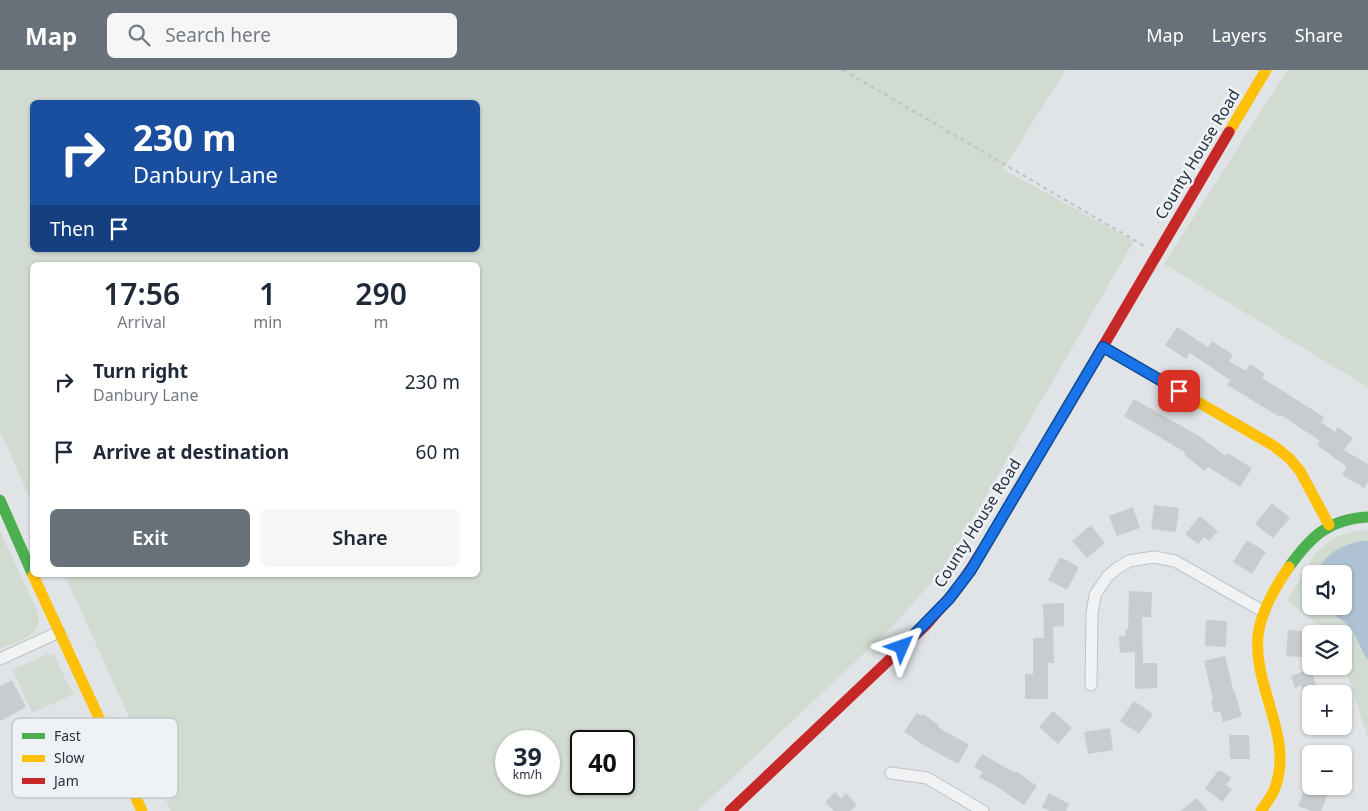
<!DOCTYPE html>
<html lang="en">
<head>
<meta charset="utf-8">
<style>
  :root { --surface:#fff; --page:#f6f6f7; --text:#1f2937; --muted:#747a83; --accent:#68707a }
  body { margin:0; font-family:"Noto Sans",sans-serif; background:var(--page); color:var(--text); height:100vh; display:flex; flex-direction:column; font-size:19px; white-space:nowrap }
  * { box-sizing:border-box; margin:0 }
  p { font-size:16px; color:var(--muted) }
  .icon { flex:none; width:28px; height:28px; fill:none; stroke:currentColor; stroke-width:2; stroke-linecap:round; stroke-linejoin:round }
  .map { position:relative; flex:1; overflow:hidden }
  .panel { position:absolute; left:30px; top:192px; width:450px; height:315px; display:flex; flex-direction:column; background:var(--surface); border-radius:8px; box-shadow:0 1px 4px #0004 }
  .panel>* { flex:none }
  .hud { position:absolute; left:30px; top:30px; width:450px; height:152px; border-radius:8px; box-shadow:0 1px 4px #0004; background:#1a4fa0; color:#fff; overflow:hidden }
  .fabs { position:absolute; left:1302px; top:495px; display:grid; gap:10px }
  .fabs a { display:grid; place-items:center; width:50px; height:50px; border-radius:8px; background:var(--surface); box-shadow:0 1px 4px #0004; font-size:25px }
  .speed { position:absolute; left:495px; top:660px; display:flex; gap:10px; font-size:25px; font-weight:700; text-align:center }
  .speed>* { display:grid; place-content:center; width:65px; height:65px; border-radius:50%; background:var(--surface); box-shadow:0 1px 4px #0004; line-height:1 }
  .speed small { font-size:12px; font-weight:400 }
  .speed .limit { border:2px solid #111; border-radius:8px; background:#fff; color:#111 }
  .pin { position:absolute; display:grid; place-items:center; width:42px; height:42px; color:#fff; margin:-21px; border-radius:10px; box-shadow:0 2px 8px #0006 }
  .me { position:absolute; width:55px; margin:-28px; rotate:47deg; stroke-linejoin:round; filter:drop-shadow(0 0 4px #0008) }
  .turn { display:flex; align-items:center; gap:18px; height:105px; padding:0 20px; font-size:22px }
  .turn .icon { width:65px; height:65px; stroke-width:2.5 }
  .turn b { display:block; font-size:35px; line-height:42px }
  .then { display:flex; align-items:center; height:48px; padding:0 20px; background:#0003; gap:10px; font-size:19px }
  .eta { display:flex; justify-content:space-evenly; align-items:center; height:85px; text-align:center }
  .eta b { font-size:30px; font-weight:600; line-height:35px }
  .action { display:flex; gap:10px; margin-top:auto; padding:10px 20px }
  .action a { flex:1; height:58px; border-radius:8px; background:var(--accent); color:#fff; font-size:20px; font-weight:600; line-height:58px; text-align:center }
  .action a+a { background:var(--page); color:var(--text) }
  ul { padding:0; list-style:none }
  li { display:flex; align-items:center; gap:15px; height:70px; padding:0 20px }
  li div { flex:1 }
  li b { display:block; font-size:19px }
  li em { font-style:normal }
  header { display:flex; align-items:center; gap:30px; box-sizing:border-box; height:70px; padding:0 25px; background:var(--accent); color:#fff }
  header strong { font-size:24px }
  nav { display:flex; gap:28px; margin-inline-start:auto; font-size:18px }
  .search { width:350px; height:45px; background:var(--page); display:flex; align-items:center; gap:12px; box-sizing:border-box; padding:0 18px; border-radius:8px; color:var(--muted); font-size:19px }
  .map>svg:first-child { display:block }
</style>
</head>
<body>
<header>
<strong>Map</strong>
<div class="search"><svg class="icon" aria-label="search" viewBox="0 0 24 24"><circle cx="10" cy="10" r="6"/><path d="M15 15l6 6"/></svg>Search here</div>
<nav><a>Map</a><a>Layers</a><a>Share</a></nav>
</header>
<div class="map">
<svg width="1368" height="741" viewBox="0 0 1368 741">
  <rect width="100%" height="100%" fill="#e1e4e7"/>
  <path fill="#d2dbd2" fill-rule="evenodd" d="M 0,0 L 1066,0 L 1003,99 L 1134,171 L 944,498 L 891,558 L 697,741 L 171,741 L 65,505 L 478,505 L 478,195 L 32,195 L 32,433 L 0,361 ZM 32,32 L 478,32 L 478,180 L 32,180 ZM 506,671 L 549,671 L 549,714 L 506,714 ZM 624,671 L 624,714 L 581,714 L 581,671 Z
    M 1287,0 L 1368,0 L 1368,317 L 1164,194 Z
    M 1360,460 L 1368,461 L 1368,668 L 1344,594 L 1344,564 L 1329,564 L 1288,531 C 1296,515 1313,483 1327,473 C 1337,466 1349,463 1360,460 ZM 1311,504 L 1344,504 L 1344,536 L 1311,536 Z
    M 0,461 L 37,540 C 38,545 40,551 38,556 C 33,568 11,574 0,579 Z
    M 47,584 L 54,585 L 56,588 L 68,615 L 74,624 L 32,643 L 13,600 Z"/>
  <path fill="#afc2d3" d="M 1362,471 L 1368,471 L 1368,590 C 1360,579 1357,566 1350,557 C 1342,549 1331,544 1324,536 L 1344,536 L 1344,504 L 1317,504 C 1325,483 1341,475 1362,471 Z"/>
  <path fill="#c9cccf" d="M 1177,257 L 1208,277 L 1212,271 L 1233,285 L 1229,291 L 1246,301 L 1250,294 L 1265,304 L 1262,308 L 1324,347 L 1321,352 L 1335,362 L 1338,357 L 1353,368 L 1344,380 L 1368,394 L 1368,412 L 1364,418 L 1342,405 L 1347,397 L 1317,375 L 1320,371 L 1281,345 L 1280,347 L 1227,315 L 1230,310 L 1190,283 L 1186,289 L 1165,275 Z
    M 1134,329 L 1199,366 L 1226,386 L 1228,383 L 1252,398 L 1240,417 L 1208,397 L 1205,401 L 1184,385 L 1186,383 L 1124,346 Z
    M 1272,433 L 1290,448 L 1273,468 L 1255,454 Z
    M 1154,435 L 1179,438 L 1176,462 L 1151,459 Z
    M 1133,437 L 1140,458 L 1117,466 L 1109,446 Z
    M 1200,446 L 1218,461 L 1209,471 L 1204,467 L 1198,474 L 1185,464 Z
    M 1091,455 L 1105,473 L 1087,488 L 1072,471 Z
    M 1247,470 L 1266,482 L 1252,504 L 1233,492 Z
    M 1060,487 L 1079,497 L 1067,520 L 1048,510 Z
    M 1129,521 L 1152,522 L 1151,547 L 1142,547 L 1143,593 L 1157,593 L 1157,618 L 1135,619 L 1135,582 L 1120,583 L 1119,566 L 1126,566 L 1125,559 L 1128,559 Z
    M 1064,533 L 1064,556 L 1053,557 L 1054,593 L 1048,593 L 1048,629 L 1025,629 L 1025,604 L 1033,604 L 1033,568 L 1044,568 L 1043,534 Z
    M 1206,550 L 1227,551 L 1226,577 L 1205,576 Z
    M 1288,560 L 1311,562 L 1311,588 L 1286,586 Z
    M 1225,586 L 1234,623 L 1235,623 L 1242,646 L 1223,652 L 1220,641 L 1214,643 L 1211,630 L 1213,629 L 1204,591 Z
    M 1311,599 L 1318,622 L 1311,624 L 1311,642 L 1309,643 L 1301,615 L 1295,618 L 1291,606 Z
    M 12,610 L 26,637 L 0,651 L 0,616 Z
    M 1134,631 L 1153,644 L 1139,664 L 1120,651 Z
    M 1053,641 L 1072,658 L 1058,674 L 1039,657 Z
    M 917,643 L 921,646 L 923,644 L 939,655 L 938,657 L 969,675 L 958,694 L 925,676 L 904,662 Z
    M 1110,658 L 1113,680 L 1088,684 L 1084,662 Z
    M 1229,665 L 1249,665 L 1250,689 L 1230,689 Z
    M 982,684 L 1015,703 L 1016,701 L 1037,716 L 1024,735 L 991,713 L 991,714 L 979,707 L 983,702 L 974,697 Z
    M 1218,701 L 1222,701 L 1231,708 L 1226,715 L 1232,719 L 1222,732 L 1205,718 Z
    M 1306,716 L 1318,716 L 1329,721 L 1321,741 L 1312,741 L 1298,736 Z
    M 835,722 L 841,728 L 846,723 L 857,735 L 850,741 L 834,741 L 825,732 Z
    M 1049,723 L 1069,734 L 1066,741 L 1050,741 L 1042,737 Z
    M 1197,728 L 1208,741 L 1180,741 Z"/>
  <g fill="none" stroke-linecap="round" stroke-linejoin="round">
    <g stroke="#bfc2c5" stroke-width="13">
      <path id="street" d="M 0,589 L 59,562
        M 1091,615 L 1092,544 L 1095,525 L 1107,507 L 1116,499 L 1129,491 L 1154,487 L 1175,491 L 1264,542
        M 891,703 L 927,708 L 983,741"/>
    </g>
    <path stroke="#bfc2c5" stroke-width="2" stroke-dasharray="4 4" stroke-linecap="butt" d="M 843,0 L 1146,177"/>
    <use href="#street" stroke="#f1f2f3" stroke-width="11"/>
    <path stroke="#4caf50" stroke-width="11" d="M 0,430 L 32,503
      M 982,481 L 1092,295
      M 1289,497 C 1311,466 1329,449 1368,447"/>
    <path stroke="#ffc107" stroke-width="11" d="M 1229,62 L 1266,0
      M 1103,277 L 1274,376 L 1289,388 L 1300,401 L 1329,455
      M 33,505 L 142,741
      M 1261,741 C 1266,734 1272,726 1275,718 C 1294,667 1253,618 1258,566 C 1261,541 1275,517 1289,497"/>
    <path stroke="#c62828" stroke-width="11" d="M 1092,295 L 1229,62
      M 730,741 L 927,554 L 961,514 L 982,481"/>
  </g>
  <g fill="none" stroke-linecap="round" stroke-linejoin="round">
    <g stroke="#114b97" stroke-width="12">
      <path id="route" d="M 902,577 L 949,529 L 971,500 L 1103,277 L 1179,321"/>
    </g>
    <use href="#route" stroke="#1a73e8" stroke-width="9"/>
  </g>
  <g text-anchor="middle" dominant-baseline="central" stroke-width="5" stroke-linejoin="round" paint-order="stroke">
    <g font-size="16" fill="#273240" stroke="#eef2f6">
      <text transform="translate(1197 84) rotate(-59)">County House Road</text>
      <text transform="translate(977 453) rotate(-58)">County House Road</text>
    </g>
  </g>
  <rect x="12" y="648" width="166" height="80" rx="8" fill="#eef2f6" stroke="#b2b8bf" stroke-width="1"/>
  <rect x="22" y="663" width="23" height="6" fill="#4caf50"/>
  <rect x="22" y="685" width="23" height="7" fill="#ffc107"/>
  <rect x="22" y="708" width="23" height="6" fill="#c62828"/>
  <g font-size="14" fill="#273240">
    <text x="54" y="671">Fast</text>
    <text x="54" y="693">Slow</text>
    <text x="54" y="716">Jam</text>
  </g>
</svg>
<div class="fabs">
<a><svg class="icon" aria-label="sound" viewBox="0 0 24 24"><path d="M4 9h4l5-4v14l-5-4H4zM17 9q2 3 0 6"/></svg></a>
<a><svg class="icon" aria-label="layers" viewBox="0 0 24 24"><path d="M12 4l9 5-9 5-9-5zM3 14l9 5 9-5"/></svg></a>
<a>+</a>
<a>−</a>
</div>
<div class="speed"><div>39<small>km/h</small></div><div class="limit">40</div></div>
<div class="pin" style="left:1179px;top:321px;background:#d93025"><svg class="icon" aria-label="arrive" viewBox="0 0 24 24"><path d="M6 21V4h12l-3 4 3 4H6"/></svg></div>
<svg class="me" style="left:902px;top:577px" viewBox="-20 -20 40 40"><path d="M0-17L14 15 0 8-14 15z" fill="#1a73e8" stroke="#fff" stroke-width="4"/></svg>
<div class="hud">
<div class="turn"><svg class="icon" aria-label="right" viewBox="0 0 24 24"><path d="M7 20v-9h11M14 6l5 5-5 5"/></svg><div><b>230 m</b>Danbury Lane</div></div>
<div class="then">Then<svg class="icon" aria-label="arrive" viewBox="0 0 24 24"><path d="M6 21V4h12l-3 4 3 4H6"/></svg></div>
</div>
<section class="panel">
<div class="eta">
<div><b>17:56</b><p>Arrival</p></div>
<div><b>1</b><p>min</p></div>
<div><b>290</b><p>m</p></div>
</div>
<ul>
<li><svg class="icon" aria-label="right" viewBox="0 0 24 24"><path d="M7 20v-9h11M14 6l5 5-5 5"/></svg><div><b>Turn right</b><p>Danbury Lane</p></div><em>230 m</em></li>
<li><svg class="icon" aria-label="arrive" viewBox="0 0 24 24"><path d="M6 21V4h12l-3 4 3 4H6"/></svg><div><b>Arrive at destination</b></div><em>60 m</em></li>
</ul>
<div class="action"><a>Exit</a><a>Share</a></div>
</section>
</div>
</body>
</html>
